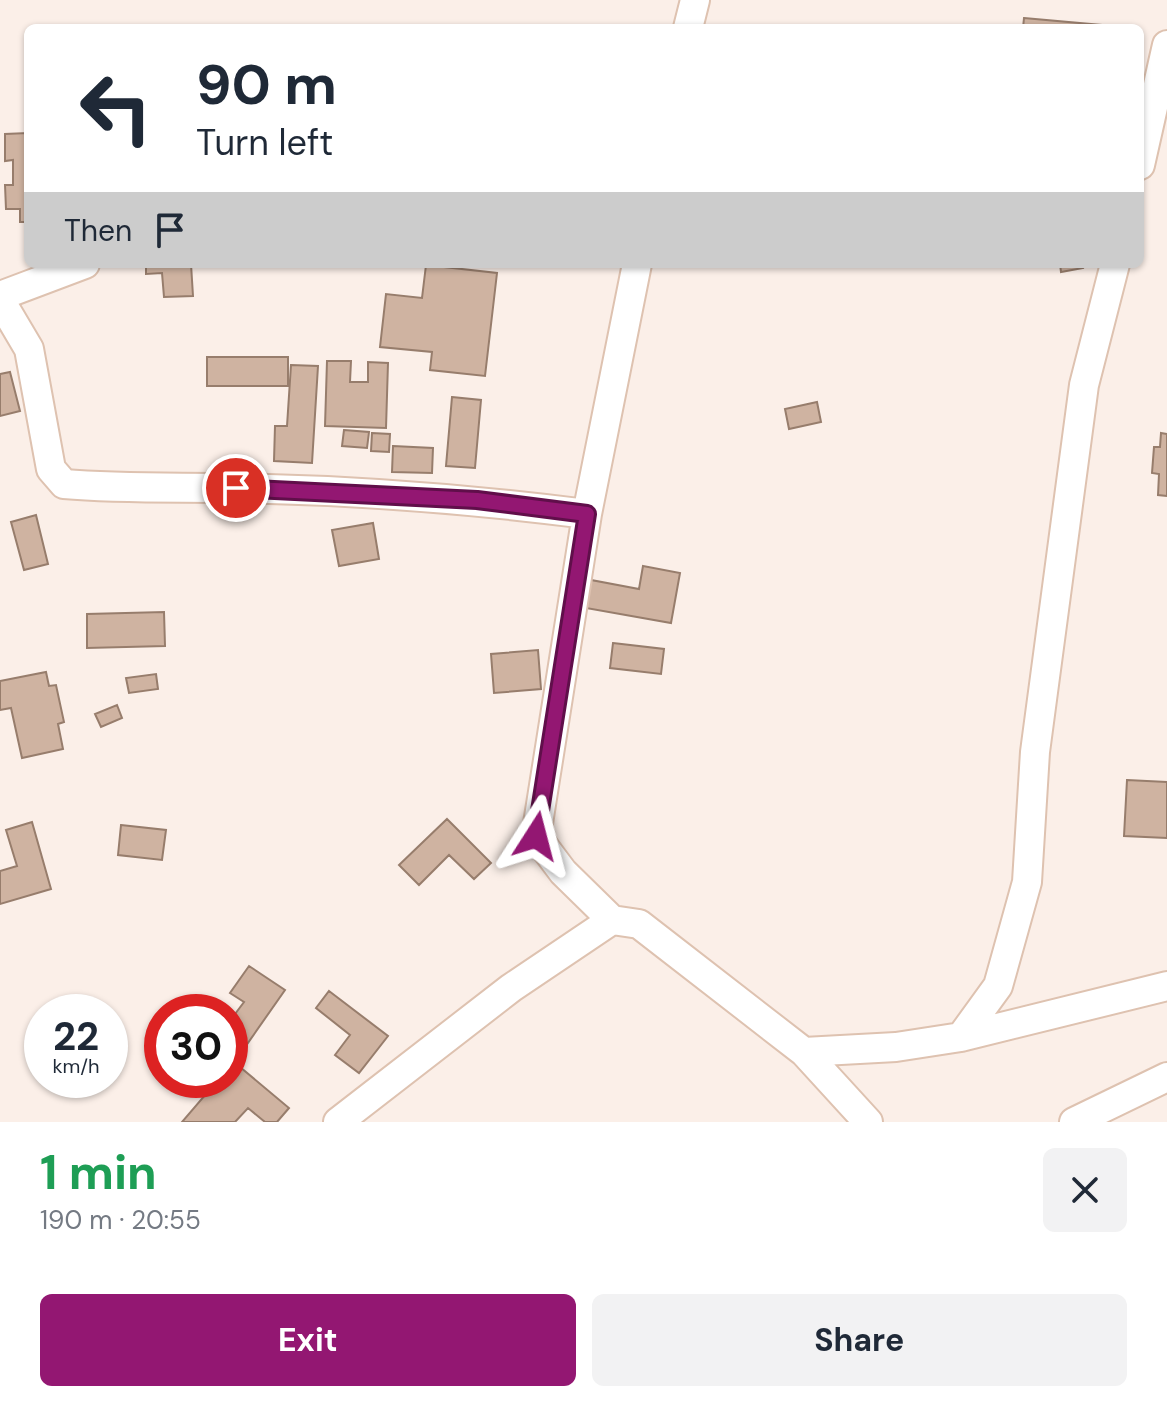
<!DOCTYPE html>
<html lang="en">
<head>
<meta charset="utf-8">
<style>
  :root { --surface:#fff; --page:#f2f2f3; --text:#1f2937; --muted:#747a83; --accent:#931772 }
  body { margin:0; font-family:"DM Sans",sans-serif; background:var(--page); color:var(--text); height:100vh; display:flex; flex-direction:column; font-size:30px; white-space:nowrap }
  * { box-sizing:border-box; margin:0 }
  p { font-size:26px; color:var(--muted) }
  .icon { flex:none; width:44px; height:44px; fill:none; stroke:currentColor; stroke-width:2; stroke-linecap:round; stroke-linejoin:round }
  .map { position:relative; height:1122px; overflow:hidden }
  .side { display:flex; flex-direction:column; background:var(--surface); flex:1 }
  .side>* { flex:none }
  .hud { position:absolute; left:24px; top:24px; width:1120px; height:244px; border-radius:12px; box-shadow:0 2px 6px #0004; background:#fff; color:var(--text); overflow:hidden }
  .speed { position:absolute; left:24px; top:994px; display:flex; gap:16px; font-size:40px; font-weight:700; text-align:center }
  .speed>* { display:grid; place-content:center; width:104px; height:104px; border-radius:50%; background:var(--surface); box-shadow:0 2px 6px #0004; line-height:1 }
  .speed small { font-size:20px; font-weight:400 }
  .speed .limit { border:12px solid #d22; background:#fff; color:#111 }
  .pin { position:absolute; display:grid; place-items:center; width:68px; height:68px; color:#fff; margin:-34px; border:4px solid #fff; border-radius:50%; box-shadow:0 2px 8px #0007 }
  .me { position:absolute; width:88px; margin:-44px; rotate:9deg; stroke-linejoin:round; filter:drop-shadow(0 0 6px #0008) }
  .turn { display:flex; align-items:center; gap:28px; height:168px; padding:0 40px; font-size:36px }
  .turn .icon { width:104px; height:104px; stroke-width:2.5 }
  .turn b { display:block; font-size:56px; line-height:68px }
  .then { display:flex; align-items:center; height:76px; padding:0 40px; background:#0003; gap:16px; font-size:30px }
  .round { display:grid; place-items:center; flex:none; width:84px; height:84px; border-radius:12px; background:var(--page) }
  .overview { display:flex; align-items:center; justify-content:space-between; height:136px; padding:0 40px }
  h1 { font-size:48px; font-weight:700; line-height:60px; color:#1e9e55 }
  .action { display:flex; gap:16px; margin-top:auto; padding:16px 40px }
  .action a { flex:1; height:92px; border-radius:12px; background:var(--accent); color:#fff; font-size:32px; font-weight:700; line-height:92px; text-align:center }
  .action a+a { background:var(--page); color:var(--text) }
  .map>svg:first-child { display:block }
</style>
</head>
<body>
<div class="map">
<svg width="1167" height="1122" viewBox="0 0 1167 1122">
  <rect width="100%" height="100%" fill="#fbefe8"/>
  <path fill="#cfb3a1" stroke="#977d6c" stroke-width="2" d="M 1024,18 L 1101,25 L 1100,28 L 1023,28 Z
    M 28,133 L 28,222 L 20,222 L 20,209 L 6,209 L 5,185 L 13,185 L 13,160 L 5,161 L 5,134 Z
    M 146,264 L 191,264 L 193,296 L 164,297 L 162,273 L 146,274 Z
    M 1060,264 L 1082,264 L 1083,268 L 1061,272 Z
    M 426,265 L 497,273 L 485,376 L 430,370 L 432,352 L 380,347 L 386,294 L 422,298 Z
    M 207,357 L 288,357 L 288,386 L 207,386 Z
    M 327,361 L 351,361 L 350,382 L 368,382 L 368,362 L 388,363 L 386,428 L 325,426 Z
    M 291,365 L 318,366 L 312,463 L 274,461 L 275,426 L 287,426 Z
    M 10,372 L 20,411 L 0,416 L 0,374 Z
    M 452,397 L 481,400 L 475,468 L 446,466 Z
    M 817,402 L 821,422 L 789,429 L 785,409 Z
    M 344,430 L 369,432 L 367,448 L 342,446 Z
    M 372,433 L 390,434 L 389,452 L 371,451 Z
    M 1161,433 L 1167,434 L 1167,496 L 1158,495 L 1159,474 L 1152,473 L 1154,447 L 1160,447 Z
    M 393,446 L 433,448 L 432,473 L 392,472 Z
    M 36,515 L 48,564 L 24,570 L 11,522 Z
    M 373,523 L 379,559 L 339,566 L 332,530 Z
    M 643,566 L 680,573 L 671,623 L 586,608 L 591,580 L 639,589 Z
    M 164,612 L 165,646 L 87,648 L 87,614 Z
    M 613,643 L 664,649 L 661,674 L 610,668 Z
    M 538,650 L 541,689 L 494,693 L 491,654 Z
    M 46,672 L 49,686 L 56,685 L 64,722 L 58,724 L 63,749 L 22,758 L 11,708 L 0,710 L 0,681 Z
    M 156,674 L 158,689 L 129,693 L 126,678 Z
    M 117,705 L 122,718 L 101,727 L 95,714 Z
    M 1127,780 L 1167,782 L 1167,838 L 1124,836 Z
    M 447,819 L 491,863 L 474,879 L 449,855 L 419,885 L 399,865 Z
    M 32,822 L 51,889 L 0,904 L 0,871 L 17,866 L 6,830 Z
    M 121,825 L 166,830 L 162,860 L 118,855 Z
    M 249,966 L 285,990 L 236,1060 L 230,1055 L 230,1016 L 232,1018 L 244,1002 L 230,993 Z
    M 329,991 L 388,1036 L 359,1073 L 335,1055 L 350,1035 L 316,1008 Z
    M 234,1062 L 289,1108 L 277,1122 L 265,1122 L 248,1108 L 235,1122 L 182,1122 L 218,1080 L 230,1080 L 230,1066 Z"/>
  <g fill="none" stroke-linecap="round" stroke-linejoin="round">
    <g stroke="#dec2b0" stroke-width="32">
      <path id="minor" d="M 688,28 L 695,0
        M 1140,165 L 1167,45
        M 0,296 L 85,264
        M 0,300 L 29,349 L 51,469 L 64,484 C 121,489 177,487 234,488 C 352,490 470,499 587,514
        M 612,920 L 563,872 L 536,836 L 587,514 L 637,264
        M 961,1037 L 998,986 L 1027,882 L 1035,752 L 1084,385 L 1115,264
        M 804,1052 L 896,1047 L 961,1037 L 1167,986
        M 338,1122 L 511,988 L 612,920 L 639,924 L 804,1052 L 868,1122
        M 1074,1122 L 1167,1077"/>
    </g>
    <use href="#minor" stroke="#fff" stroke-width="28"/>
  </g>
  <g fill="none" stroke-linecap="round" stroke-linejoin="round">
    <g stroke="#600f4a" stroke-width="20">
      <path id="route" d="M 236,488 L 477,500 L 587,514 L 536,836"/>
    </g>
    <use href="#route" stroke="#931772" stroke-width="14"/>
  </g>
</svg>
<div class="speed"><div>22<small>km/h</small></div><div class="limit">30</div></div>
<div class="pin" style="left:236px;top:488px;background:#d93025"><svg class="icon" aria-label="arrive" viewBox="0 0 24 24"><path d="M6 21V4h12l-3 4 3 4H6"/></svg></div>
<svg class="me" style="left:536px;top:836px" viewBox="-20 -20 40 40"><path d="M0-17L14 15 0 8-14 15z" fill="#931772" stroke="#fff" stroke-width="4"/></svg>
<div class="hud">
<div class="turn"><svg class="icon" aria-label="left" viewBox="0 0 24 24"><path d="M17 20v-9H6M10 6l-5 5 5 5"/></svg><div><b>90 m</b>Turn left</div></div>
<div class="then">Then<svg class="icon" aria-label="arrive" viewBox="0 0 24 24"><path d="M6 21V4h12l-3 4 3 4H6"/></svg></div>
</div>
</div>
<section class="side">
<div class="overview"><div><h1>1 min</h1><p>190 m · 20:55</p></div><a class="round"><svg class="icon" aria-label="close" viewBox="0 0 24 24"><path d="M6 6l12 12M18 6L6 18"/></svg></a></div>
<div class="action"><a>Exit</a><a>Share</a></div>
</section>
</body>
</html>
